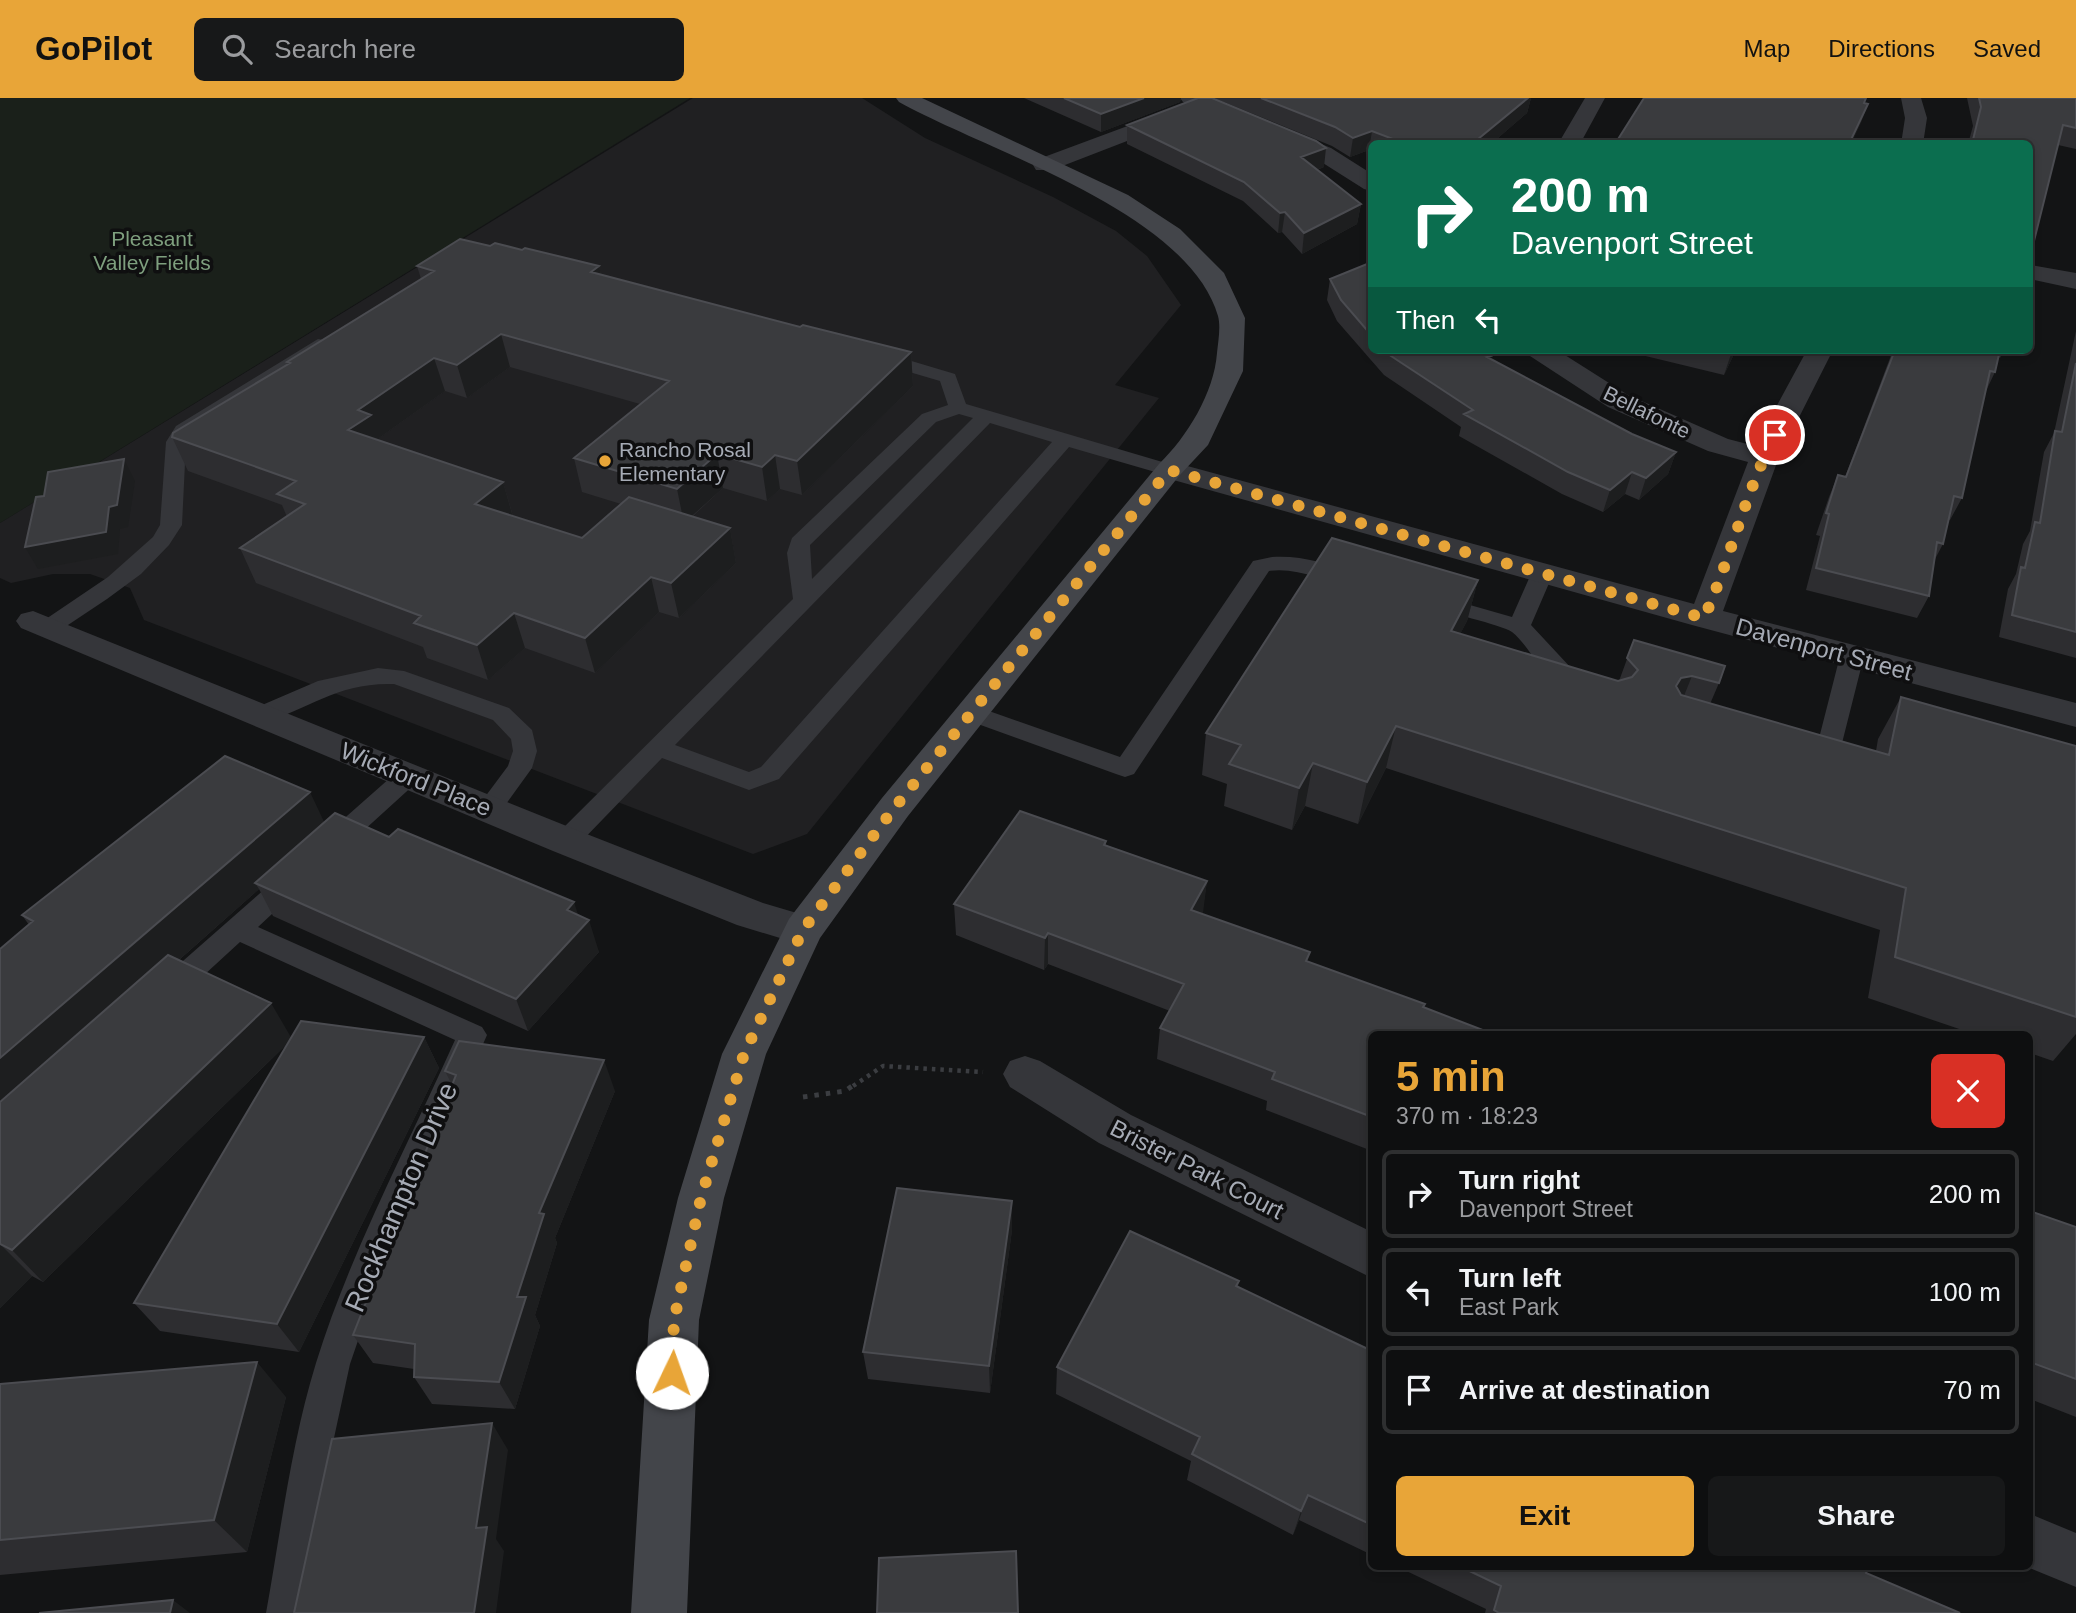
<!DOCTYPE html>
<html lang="en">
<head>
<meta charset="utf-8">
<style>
  :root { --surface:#0e0f10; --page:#171819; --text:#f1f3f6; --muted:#9b9c9f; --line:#2e2f30; --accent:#e8a538 }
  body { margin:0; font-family:Arial,sans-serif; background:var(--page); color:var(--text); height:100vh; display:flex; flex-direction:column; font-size:26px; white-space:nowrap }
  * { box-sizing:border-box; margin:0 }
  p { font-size:23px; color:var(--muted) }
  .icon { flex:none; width:38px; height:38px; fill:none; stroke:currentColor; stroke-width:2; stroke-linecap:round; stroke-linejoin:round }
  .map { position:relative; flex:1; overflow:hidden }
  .details { position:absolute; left:1368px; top:933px; width:665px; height:539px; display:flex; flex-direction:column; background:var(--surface); border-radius:10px; box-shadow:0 4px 10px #0003,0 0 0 2px var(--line) }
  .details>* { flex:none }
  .banner { position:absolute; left:1368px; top:42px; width:665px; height:214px; border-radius:10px; box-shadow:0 4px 10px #0003,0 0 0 2px var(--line); background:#0b6e4f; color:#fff; overflow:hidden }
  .pin { position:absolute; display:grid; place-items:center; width:60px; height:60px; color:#fff; margin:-30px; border:4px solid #fff; border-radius:50%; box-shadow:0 2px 7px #0007 }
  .me { position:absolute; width:77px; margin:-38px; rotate:3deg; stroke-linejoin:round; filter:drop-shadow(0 0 5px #0008) }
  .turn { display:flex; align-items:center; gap:24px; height:147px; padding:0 28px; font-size:32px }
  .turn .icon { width:91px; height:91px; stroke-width:2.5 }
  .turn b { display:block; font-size:49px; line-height:60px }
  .then { display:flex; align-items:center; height:66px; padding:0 28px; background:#0003; gap:14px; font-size:26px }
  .round { display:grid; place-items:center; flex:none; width:74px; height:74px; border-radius:10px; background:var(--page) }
  .overview { display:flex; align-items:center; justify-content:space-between; height:119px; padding:0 28px }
  h1 { font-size:42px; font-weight:600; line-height:52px; color:var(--accent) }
  .action { display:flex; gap:14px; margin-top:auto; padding:14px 28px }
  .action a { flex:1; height:80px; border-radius:10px; background:var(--accent); color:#111; font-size:28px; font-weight:600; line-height:80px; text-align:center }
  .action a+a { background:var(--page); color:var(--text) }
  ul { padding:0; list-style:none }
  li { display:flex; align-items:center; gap:21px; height:88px; margin:0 14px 10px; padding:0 14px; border:4px solid var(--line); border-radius:10px }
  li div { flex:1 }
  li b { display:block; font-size:26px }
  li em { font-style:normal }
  header { display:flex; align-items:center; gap:42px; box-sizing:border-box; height:98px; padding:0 35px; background:var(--accent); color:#111 }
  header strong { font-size:33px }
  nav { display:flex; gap:38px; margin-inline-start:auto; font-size:24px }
  .search { width:490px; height:63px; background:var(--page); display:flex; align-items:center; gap:18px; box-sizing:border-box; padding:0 24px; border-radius:10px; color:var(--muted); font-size:26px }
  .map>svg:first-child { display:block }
</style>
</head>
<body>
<header>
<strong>GoPilot</strong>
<div class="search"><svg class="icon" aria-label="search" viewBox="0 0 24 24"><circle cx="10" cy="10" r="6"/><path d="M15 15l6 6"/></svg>Search here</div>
<nav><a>Map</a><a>Directions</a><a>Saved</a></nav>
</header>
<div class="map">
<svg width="2076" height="1515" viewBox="0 0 2076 1515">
  <rect width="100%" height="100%" fill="#131415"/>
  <path fill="#202022" d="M 693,0 L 862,0 L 925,40 L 1053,99 L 1116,133 L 1147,158 L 1181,207 L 1115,287 L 1159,300 L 807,736 L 753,756 L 144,522 L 130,490 L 90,476 L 53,476 L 11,485 L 0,480 L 0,425 Z"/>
  <path fill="#1a201a" d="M 0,0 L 690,0 L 0,425 Z"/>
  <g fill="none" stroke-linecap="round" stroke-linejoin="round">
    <path stroke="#3b3d41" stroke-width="4.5" stroke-dasharray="3.5 5" stroke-linecap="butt" d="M 853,988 L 883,968 L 983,974"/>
    <path stroke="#3b3d41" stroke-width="5" stroke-dasharray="4.5 7" stroke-linecap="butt" d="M 803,999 L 845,993 L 855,986"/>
    <path fill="#35363a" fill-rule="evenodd" d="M 318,241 L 324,242 L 327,246 L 324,250 L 191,336 L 186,344 L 182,427 L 169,447 L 141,476 L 107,501 L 56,535 L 40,535 L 37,530 L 40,525 L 108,479 L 153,439 L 160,427 L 166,344 L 176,328 Z
      M 878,253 L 955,276 L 966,306 L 1176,368 L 1179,372 L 1176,376 L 1169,378 L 1069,349 L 779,681 L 749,692 L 662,660 L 575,750 L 566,752 L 557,750 L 553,743 L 557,736 L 793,501 L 787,455 L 792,440 L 922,316 L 948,307 L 940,283 L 872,263 L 869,259 L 872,255 ZM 959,316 L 973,320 L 812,481 L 810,447 L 936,324 ZM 990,325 L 1052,344 L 761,669 L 749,674 L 675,647 Z
      M 1272,459 C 1301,457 1328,466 1355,474 L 1358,479 L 1355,484 C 1334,489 1300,468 1269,473 L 1134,676 L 1125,679 L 1116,676 L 964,621 L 960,615 L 964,609 L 972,607 L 1120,659 L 1253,463 Z
      M 1542,469 L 1550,471 L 1553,476 L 1531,527 L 1585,585 L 1581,590 C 1550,599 1533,550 1512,534 C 1502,527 1443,513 1427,509 L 1424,504 L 1427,499 L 1435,497 L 1512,519 L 1531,476 L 1534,471 Z
      M 1852,551 L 1860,553 L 1864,558 L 1839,657 C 1833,668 1814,673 1802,669 L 1799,663 L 1802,657 L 1816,652 L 1840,558 L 1844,553 Z
      M 378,570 L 404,573 L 509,610 L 532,632 L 537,653 L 532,670 L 498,717 L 489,720 L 480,717 L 476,711 L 508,668 L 513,653 L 511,641 L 493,622 L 394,586 C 337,584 311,611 261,625 L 253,623 L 249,617 L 253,611 L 318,583 Z
      M 408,669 L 417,672 L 420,678 L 417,684 L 340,754 L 331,756 L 322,754 L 318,747 L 322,740 L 399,672 Z
      M 292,772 L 301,775 L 305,782 L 301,789 L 258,829 L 482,929 L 487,937 L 375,1193 L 350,1266 L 329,1363 L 304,1515 L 266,1515 C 281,1432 291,1346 316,1265 C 350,1155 408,1047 455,942 L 240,844 L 179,900 L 169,903 L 159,900 L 155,892 L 159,884 L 283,775 Z"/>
    <path fill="#35363a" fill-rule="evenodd" d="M 1180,0 L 1208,0 L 1331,50 L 1372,76 L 1372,93 L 1364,91 L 1315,60 L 1183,4 Z
      M 1585,0 L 1605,0 L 1580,46 L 1558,46 Z
      M 1901,0 L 1921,0 L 1927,20 L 1923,46 L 1901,46 L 1905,20 Z
      M 1176,10 L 1184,11 L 1187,16 L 1184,21 L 1052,72 L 1036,72 L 1033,67 L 1036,62 Z
      M 2030,167 L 2076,175 L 2076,191 L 2030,181 Z
      M 1526,252 L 1557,252 L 1628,297 L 1728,341 L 1755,348 L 1807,252 L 1833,252 L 1779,359 L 1723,513 L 2076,605 L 2076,629 L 1692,527 L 1159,378 L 1154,372 L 1159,366 L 1169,363 L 1694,506 L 1748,364 L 1708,353 L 1608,309 L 1530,258 Z
      M 33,513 L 579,733 L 763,805 L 817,821 L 823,832 L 817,843 L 803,847 L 737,827 L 553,753 L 21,530 L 16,523 L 21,516 Z
      M 1025,958 L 1040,963 L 1131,1017 L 1372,1134 L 1372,1180 L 1099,1045 L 1010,989 L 1003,976 L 1010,963 Z
      M 2030,1416 L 2076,1435 L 2076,1489 L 2025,1468 L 2030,1468 Z"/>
    <path fill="#43454a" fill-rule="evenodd" d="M 896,0 L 922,0 L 1128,97 L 1180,131 L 1224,175 L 1245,220 L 1243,273 L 1208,347 L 1179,378 L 908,718 L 820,840 L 766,956 L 724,1100 L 699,1222 L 687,1515 L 631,1515 L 649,1222 L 678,1100 L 722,956 L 789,821 L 882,700 L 1159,366 C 1187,339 1214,295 1217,255 C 1218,244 1221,229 1218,218 C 1188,114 989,54 899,4 Z"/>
  </g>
  <path fill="#2d2d30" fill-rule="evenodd" d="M 1024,0 L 1181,0 L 1180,4 L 1101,34 Z
    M 1214,0 L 1531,0 L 1527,15 L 1491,46 L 1372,46 L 1372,53 L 1369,52 L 1350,59 L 1332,48 Z
    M 1967,0 L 2076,0 L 2076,51 L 2058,47 L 2030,46 L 1968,46 L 1973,28 Z
    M 1127,27 L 1324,69 L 1317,72 L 1361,106 L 1357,126 L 1302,156 L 1282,134 L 1278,135 L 1243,103 L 1127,46 Z
    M 490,148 L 522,152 L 599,168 L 601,177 L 800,229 L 911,254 L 913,288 L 802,397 L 780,391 L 767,403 L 723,390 L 692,419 L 730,430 L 736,465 L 679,520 L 659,514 L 595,575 L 525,550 L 488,582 L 427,560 L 423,549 L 256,485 L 240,450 L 287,419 L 282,407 L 188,373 L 172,339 L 288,266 L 287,264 L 421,181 L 417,168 ZM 510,269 L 640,306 L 574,360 L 582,394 L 621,406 L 582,440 L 513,418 L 503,384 L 380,343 L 379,340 L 445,293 L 467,300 Z
    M 1372,164 L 1372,252 L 1485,252 L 1491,258 L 1490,261 L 1632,336 L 1676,354 L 1668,376 L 1639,402 L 1625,396 L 1603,414 L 1562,396 L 1459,338 L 1461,329 L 1384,277 L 1337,223 L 1327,202 L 1330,181 Z
    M 2076,233 L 2076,560 L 1999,539 L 2008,491 L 2016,476 L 2023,446 L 2030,433 L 2044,354 L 2054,335 Z
    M 1630,252 L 1736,252 L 1724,277 L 1629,254 Z
    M 1893,252 L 2004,252 L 2000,260 L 1999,259 L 1995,274 L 1985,295 L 1962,400 L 1950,422 L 1948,422 L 1943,446 L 1934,463 L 1929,498 L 1917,520 L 1806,492 L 1820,438 L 1816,437 L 1829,399 L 1838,377 L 1845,379 Z
    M 1478,482 L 1467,523 L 1460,536 L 1619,583 L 1634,542 L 1719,585 L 1710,606 L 1876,653 L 1878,641 L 1901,599 L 2076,648 L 2076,936 L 2053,963 L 2030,955 L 2030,936 L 1974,936 L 1868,900 L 1880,832 L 1386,670 L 1358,726 L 1305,708 L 1292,732 L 1224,708 L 1227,686 L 1202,677 L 1206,635 Z
    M 389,739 L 579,817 L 599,854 L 528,933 L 273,818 L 259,791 L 179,862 L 291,940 L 424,939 L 439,970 L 299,1254 L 160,1233 L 134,1205 L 290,943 L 43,1184 L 32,1178 L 0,1210 L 0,851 L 29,827 L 22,817 Z
    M 1106,743 L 1106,747 L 1207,783 L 1202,816 L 1308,864 L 1372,936 L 1372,1053 L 1266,1012 L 1267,1003 L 1157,961 L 1160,930 L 1170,913 L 1048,866 L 1044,872 L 956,837 L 954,806 Z
    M 445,973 L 615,993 L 555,1140 L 557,1145 L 535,1217 L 540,1228 L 515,1311 L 432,1306 L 414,1279 L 414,1271 L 373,1265 L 353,1237 L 452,987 Z
    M 1012,1103 L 1012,1132 L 990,1295 L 868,1281 L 863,1254 Z
    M 2030,1113 L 2076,1129 L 2076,1319 L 2030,1301 Z
    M 1239,1183 L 1238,1189 L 1372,1253 L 1372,1457 L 1299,1422 L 1293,1437 L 1187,1382 L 1191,1363 L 1056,1296 L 1057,1269 Z
    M 0,1286 L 286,1299 L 247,1454 L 0,1477 Z
    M 1396,1468 L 1858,1468 L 1866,1475 L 1960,1515 L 1485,1515 L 1486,1511 Z"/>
  <path fill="#1d1e1f" d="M 1144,0 L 1181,0 L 1180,4 L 1101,34 L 1101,16 Z
    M 1528,0 L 1531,0 L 1527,15 L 1491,46 L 1472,46 Z
    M 1868,6 L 1861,25 L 1851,46 L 1849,46 Z
    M 1372,33 L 1369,52 L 1350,59 L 1353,40 Z
    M 1326,50 L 1324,69 L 1298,78 L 1301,59 Z
    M 1361,106 L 1357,126 L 1302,156 L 1304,135 Z
    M 1285,114 L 1282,134 L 1278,135 L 1280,115 Z
    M 599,168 L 606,200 L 591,174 Z
    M 501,236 L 510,269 L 467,300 L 457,267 Z
    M 1733,252 L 1736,252 L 1724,277 L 1731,256 Z
    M 911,254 L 913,288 L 802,397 L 797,363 Z
    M 434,260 L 445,293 L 379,340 L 383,351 L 348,332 L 358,312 Z
    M 1676,354 L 1668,376 L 1639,402 L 1646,380 Z
    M 717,356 L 723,390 L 684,425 L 677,391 Z
    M 775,357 L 780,391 L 767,403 L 762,369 Z
    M 124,361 L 135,383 L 128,429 L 120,431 L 118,456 L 38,471 L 25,449 L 109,409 Z
    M 1632,374 L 1625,396 L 1603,414 L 1610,392 Z
    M 503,384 L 513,419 L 475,406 Z
    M 730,430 L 736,465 L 679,520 L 671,485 Z
    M 651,479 L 659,514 L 595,575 L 585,540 Z
    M 1478,482 L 1467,523 L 1440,576 L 1451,533 Z
    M 514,515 L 525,550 L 488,582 L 477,547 Z
    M 1692,578 L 1675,620 L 1676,588 L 1681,580 Z
    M 1396,628 L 1386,670 L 1358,726 L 1367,684 Z
    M 1313,665 L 1305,708 L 1292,732 L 1299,690 Z
    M 310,694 L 327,730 L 255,785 L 259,791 L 0,1020 L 0,960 Z
    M 1207,783 L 1203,815 L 1187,844 L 1191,812 Z
    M 574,804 L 582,829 L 589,822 L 599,854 L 528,933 L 516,901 L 567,812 Z
    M 1048,835 L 1048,866 L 1044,872 L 1045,840 Z
    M 271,905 L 292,941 L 43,1184 L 12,1152 Z
    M 424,939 L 439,970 L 299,1254 L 277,1226 Z
    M 604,962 L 615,993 L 555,1140 L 557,1145 L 535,1217 L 540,1228 L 515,1311 L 499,1284 L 517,1199 L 539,1115 Z
    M 1012,1103 L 1012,1132 L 990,1295 L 989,1268 Z
    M 0,1146 L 32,1178 L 0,1210 Z
    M 257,1264 L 286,1299 L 247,1454 L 214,1422 Z
    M 492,1325 L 508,1352 L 496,1441 L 504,1453 L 496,1515 L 474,1515 L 476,1430 Z
    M 1308,1397 L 1299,1422 L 1293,1437 L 1301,1413 Z
    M 173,1502 L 190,1515 L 170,1515 Z"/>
  <path fill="#3a3b3e" stroke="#4b4c51" stroke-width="2" d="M 1064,0 L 1144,0 L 1101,16 Z
    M 1198,0 L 1212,0 L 1316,43 L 1326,50 L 1301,59 L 1361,106 L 1304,135 L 1285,114 L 1280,115 L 1244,84 L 1127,27 Z
    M 1261,0 L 1528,0 L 1472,46 L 1406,46 L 1372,33 L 1353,40 L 1335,29 Z
    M 1644,0 L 1866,0 L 1864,5 L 1868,6 L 1849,46 L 1615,46 Z
    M 1979,0 L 2076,0 L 2076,30 L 2063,27 L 2030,159 L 2030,46 L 1972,46 L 1981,9 Z
    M 460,141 L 490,148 L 495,145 L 522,152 L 525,150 L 599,168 L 591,174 L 800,229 L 803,227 L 911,254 L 797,363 L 775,357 L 762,369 L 717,356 L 677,391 L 574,360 L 669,283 L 501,236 L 457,267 L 434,260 L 358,312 L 371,317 L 348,332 L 503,384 L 475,406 L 582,440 L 629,399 L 730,430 L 671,485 L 651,479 L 585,540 L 514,515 L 477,547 L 414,525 L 421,518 L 240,450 L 305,406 L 277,396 L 296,383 L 172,339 L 173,335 L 290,265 L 287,264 L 434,173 L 417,168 Z
    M 1372,164 L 1372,238 L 1341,202 L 1330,181 Z
    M 1384,252 L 1485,252 L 1491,258 L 1487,259 L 1632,336 L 1676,354 L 1646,380 L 1632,374 L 1610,392 L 1568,374 L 1464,316 L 1473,312 L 1388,256 Z
    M 1715,252 L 1733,252 L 1731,256 Z
    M 1895,252 L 2000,252 L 1995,274 L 1990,273 L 1962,400 L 1954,398 L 1943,446 L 1937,444 L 1929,498 L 1816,470 L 1829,416 L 1826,415 L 1838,377 L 1846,379 Z
    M 2076,265 L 2076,534 L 2012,517 L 2021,469 L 2025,470 L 2035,424 L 2040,425 L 2055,333 L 2062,334 Z
    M 124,361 L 117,407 L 109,409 L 106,434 L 25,449 L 36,399 L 44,398 L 48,374 Z
    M 1332,440 L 1478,482 L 1451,533 L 1618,583 L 1632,579 L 1638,572 L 1627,560 L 1634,542 L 1725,568 L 1719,585 L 1692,578 L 1681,580 L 1676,588 L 1681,597 L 1889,657 L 1901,599 L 2076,648 L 2076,919 L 1895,859 L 1906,790 L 1396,628 L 1367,684 L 1313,665 L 1299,690 L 1229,666 L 1241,647 L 1206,635 Z
    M 225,658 L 310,694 L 0,960 L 0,851 L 33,823 L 22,817 Z
    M 1020,713 L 1106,743 L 1104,747 L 1207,783 L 1191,812 L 1310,854 L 1306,863 L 1425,906 L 1423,909 L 1493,936 L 1372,936 L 1372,1019 L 1272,981 L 1275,974 L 1160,930 L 1184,886 L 1048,835 L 1045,840 L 954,806 Z
    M 335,715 L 389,739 L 398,731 L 574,804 L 567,812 L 589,822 L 516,901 L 255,785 Z
    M 168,857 L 271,905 L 12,1152 L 0,1146 L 0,1004 Z
    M 301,923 L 424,939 L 277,1226 L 134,1205 Z
    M 459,943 L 604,962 L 539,1115 L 544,1116 L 517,1199 L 526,1199 L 499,1284 L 414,1279 L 415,1246 L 353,1237 L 456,977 L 445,973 Z
    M 897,1090 L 1012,1103 L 989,1268 L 863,1254 Z
    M 2030,1113 L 2076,1129 L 2076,1281 L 2030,1264 Z
    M 1130,1133 L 1239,1183 L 1236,1188 L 1372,1253 L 1372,1427 L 1308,1397 L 1301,1413 L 1192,1356 L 1200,1339 L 1057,1269 Z
    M 257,1264 L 214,1422 L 0,1442 L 0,1286 Z
    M 492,1325 L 476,1430 L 487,1429 L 474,1515 L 294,1515 L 332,1341 Z
    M 1016,1453 L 1018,1515 L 877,1515 L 879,1460 Z
    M 1459,1468 L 1858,1468 L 1867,1472 L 1866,1475 L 1960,1515 L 1499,1515 L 1494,1512 L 1501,1488 Z
    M 173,1502 L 170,1515 L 39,1515 Z"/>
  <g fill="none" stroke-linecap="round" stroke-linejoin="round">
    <path stroke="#e8a538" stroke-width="12" stroke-dasharray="0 21.6" d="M 672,1275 L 674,1222 L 701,1100 L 744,956 L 803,832 L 895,709 L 1169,372 L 1704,520 C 1731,460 1745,395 1775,337"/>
  </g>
  <circle fill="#e8a538" stroke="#0f0f10" stroke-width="2.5" cx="605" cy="363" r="7"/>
  <g text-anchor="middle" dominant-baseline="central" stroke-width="7" stroke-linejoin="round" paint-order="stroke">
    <g font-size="21" fill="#7e9f7e" stroke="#0f0f10">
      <text x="152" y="140">Pleasant<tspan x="152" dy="24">Valley Fields</tspan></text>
    </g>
    <g font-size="21" fill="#a6abb5" stroke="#0f0f10">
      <text transform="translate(1647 314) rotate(26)">Bellafonte</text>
    </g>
    <g font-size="21" fill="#a6abb5" stroke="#0f0f10" text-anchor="start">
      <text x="619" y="351">Rancho Rosal<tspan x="619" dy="24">Elementary</tspan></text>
    </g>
    <g font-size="24" fill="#a6abb5" stroke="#0f0f10">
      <text transform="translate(1824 551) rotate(15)">Davenport Street</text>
      <text transform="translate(416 681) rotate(22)">Wickford Place</text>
      <text transform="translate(1197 1071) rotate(27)">Brister Park Court</text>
    </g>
    <g font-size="28" fill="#a6abb5" stroke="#0f0f10">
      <text transform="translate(401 1099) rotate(-67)">Rockhampton Drive</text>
    </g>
  </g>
</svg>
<div class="pin" style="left:1775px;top:337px;background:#d93025"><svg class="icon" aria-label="arrive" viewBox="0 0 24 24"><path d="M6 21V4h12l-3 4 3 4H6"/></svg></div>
<svg class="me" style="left:672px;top:1275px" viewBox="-20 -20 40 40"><circle r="19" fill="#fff"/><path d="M0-13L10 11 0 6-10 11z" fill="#e8a538"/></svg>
<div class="banner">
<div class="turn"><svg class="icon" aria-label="right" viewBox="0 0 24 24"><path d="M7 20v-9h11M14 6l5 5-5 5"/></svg><div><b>200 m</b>Davenport Street</div></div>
<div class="then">Then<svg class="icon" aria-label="left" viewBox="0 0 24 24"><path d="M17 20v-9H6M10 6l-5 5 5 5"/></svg></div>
</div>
<section class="details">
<div class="overview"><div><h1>5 min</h1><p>370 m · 18:23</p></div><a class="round" style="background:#d93025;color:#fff"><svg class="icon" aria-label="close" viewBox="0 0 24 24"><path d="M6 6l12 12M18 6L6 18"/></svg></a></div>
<ul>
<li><svg class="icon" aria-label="right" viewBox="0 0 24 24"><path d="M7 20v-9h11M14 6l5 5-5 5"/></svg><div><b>Turn right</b><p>Davenport Street</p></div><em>200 m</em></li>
<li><svg class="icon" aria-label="left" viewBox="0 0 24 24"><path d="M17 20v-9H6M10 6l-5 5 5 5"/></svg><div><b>Turn left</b><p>East Park</p></div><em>100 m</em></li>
<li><svg class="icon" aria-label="arrive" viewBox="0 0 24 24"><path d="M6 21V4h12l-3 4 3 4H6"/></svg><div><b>Arrive at destination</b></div><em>70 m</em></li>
</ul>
<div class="action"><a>Exit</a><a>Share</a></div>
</section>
</div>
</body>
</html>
